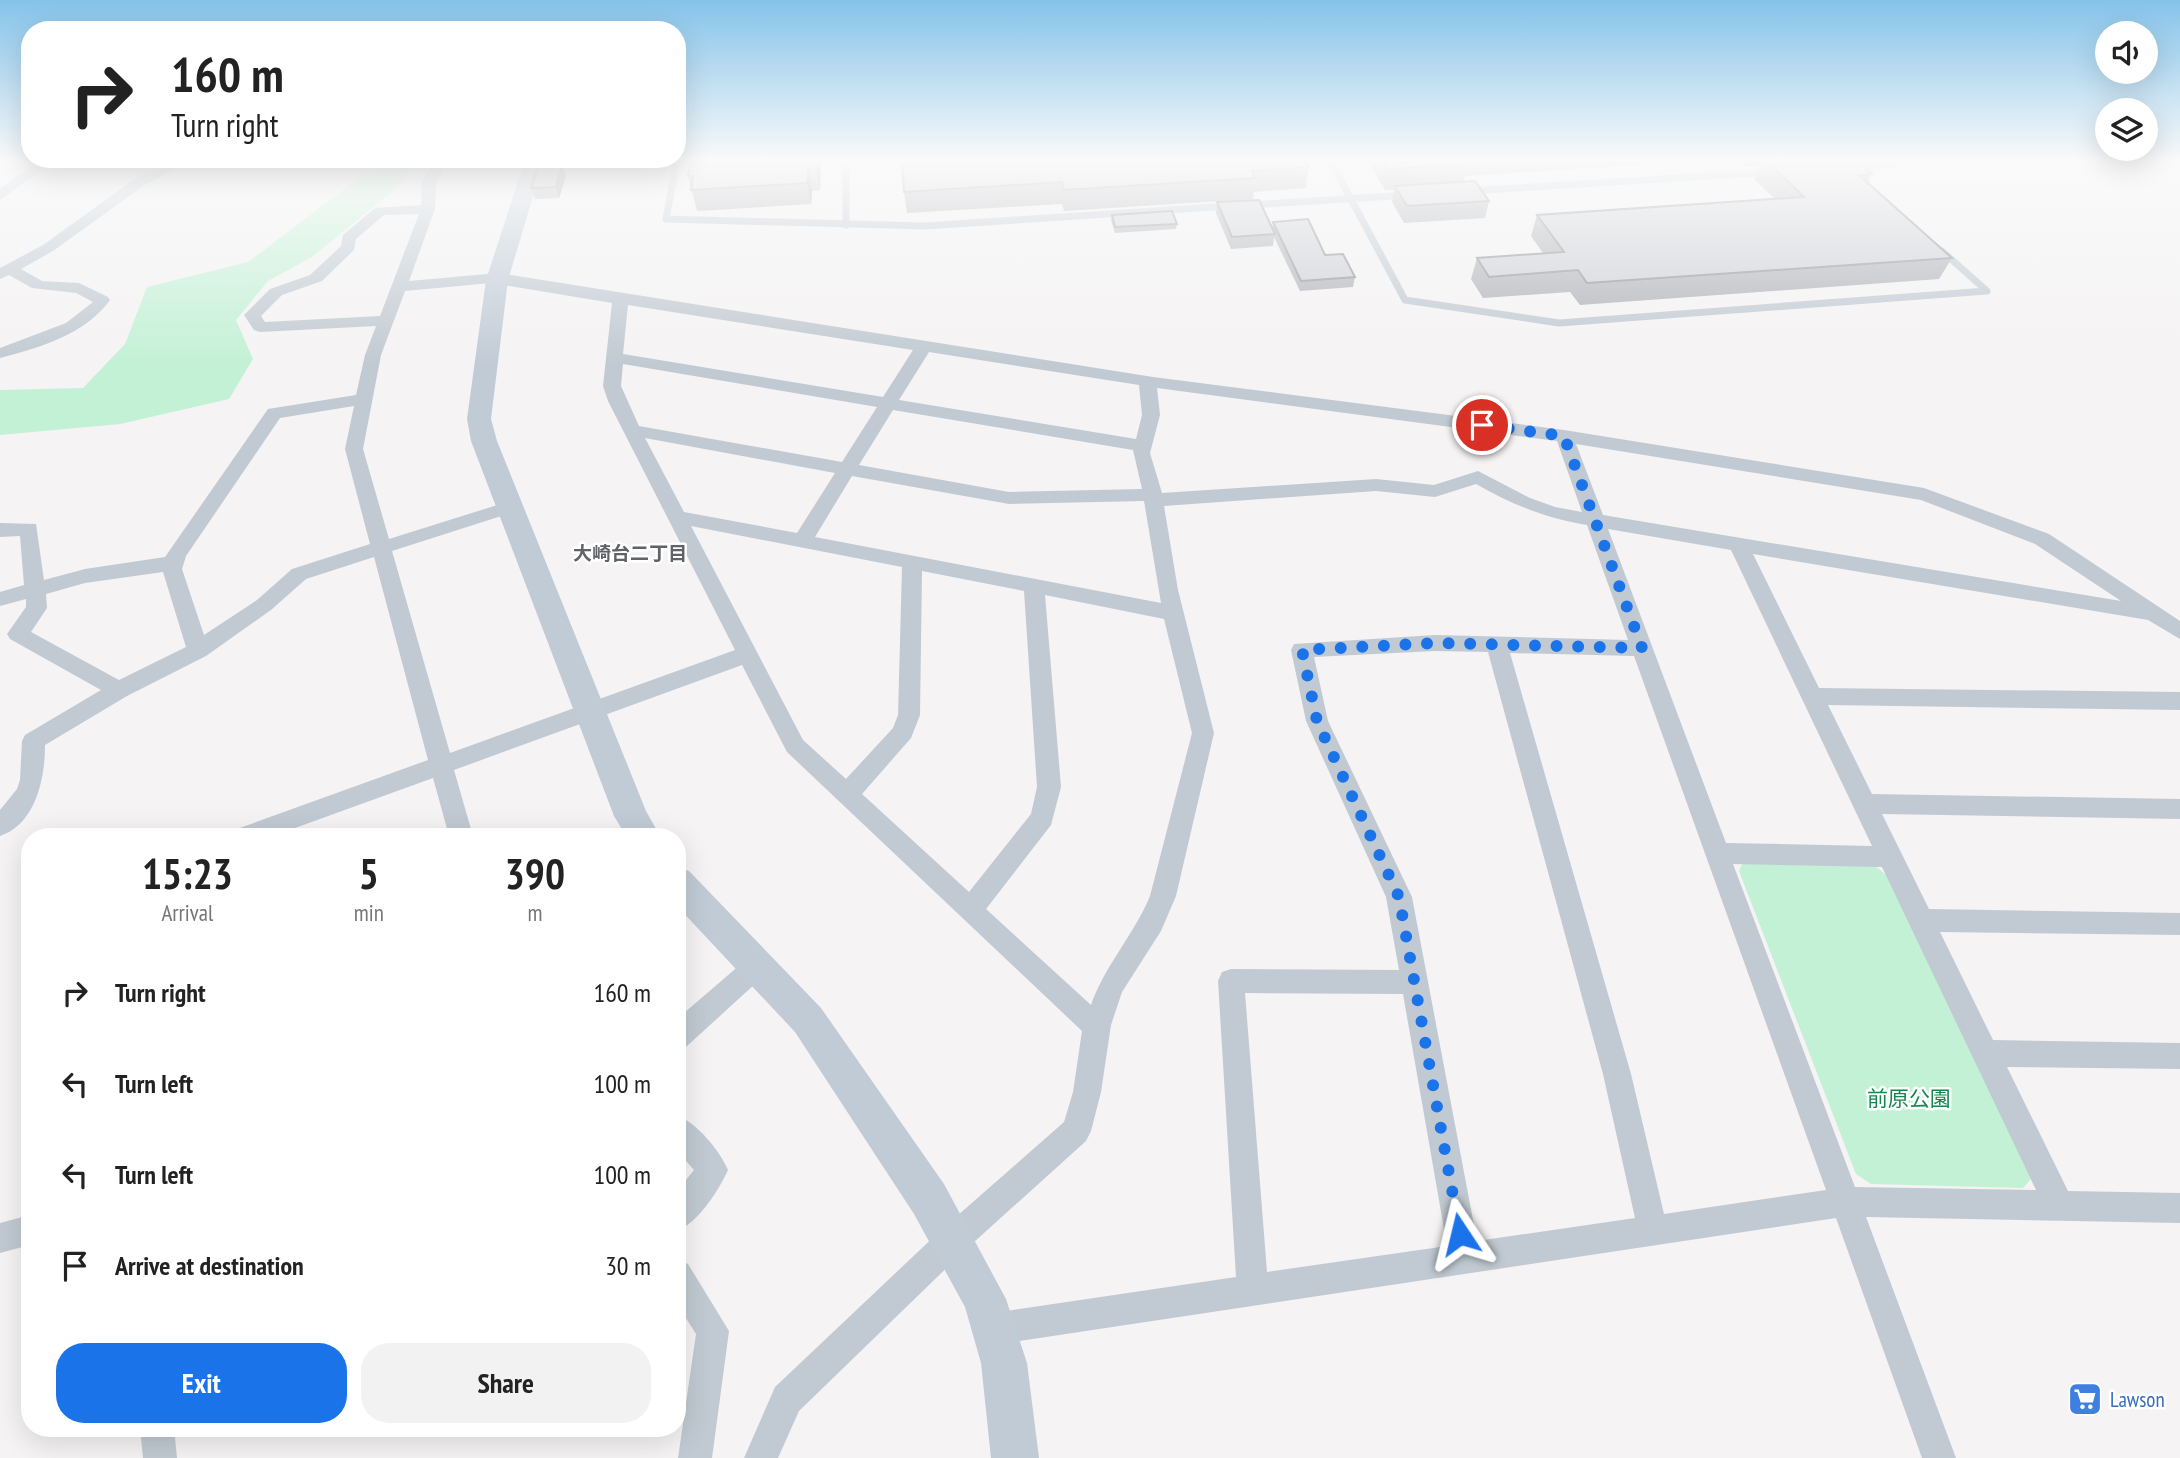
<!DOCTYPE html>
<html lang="en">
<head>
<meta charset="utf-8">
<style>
  :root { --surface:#fff; --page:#f2f2f2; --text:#222; --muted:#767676; --accent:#1a73e8 }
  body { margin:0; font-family:"PT Sans Narrow","Noto Sans JP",sans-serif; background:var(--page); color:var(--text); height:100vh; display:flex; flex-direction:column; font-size:26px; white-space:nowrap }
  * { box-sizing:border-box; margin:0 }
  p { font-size:23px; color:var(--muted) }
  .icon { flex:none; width:38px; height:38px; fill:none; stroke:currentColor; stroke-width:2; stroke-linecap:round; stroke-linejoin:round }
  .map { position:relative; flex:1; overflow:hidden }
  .details { position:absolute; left:21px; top:828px; width:665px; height:609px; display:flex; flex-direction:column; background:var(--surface); border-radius:28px; box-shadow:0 7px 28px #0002 }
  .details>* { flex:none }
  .guide { position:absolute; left:21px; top:21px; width:665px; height:147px; border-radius:28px; box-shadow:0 7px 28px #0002; background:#fff; color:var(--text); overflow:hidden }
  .fabs { position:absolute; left:2095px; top:21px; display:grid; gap:14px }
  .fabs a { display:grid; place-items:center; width:63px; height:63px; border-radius:50%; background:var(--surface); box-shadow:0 7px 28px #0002; font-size:35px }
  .pin { position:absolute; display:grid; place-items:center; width:60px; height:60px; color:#fff; margin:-30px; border:4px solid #fff; border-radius:50%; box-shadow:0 2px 7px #0007 }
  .me { position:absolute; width:77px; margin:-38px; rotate:350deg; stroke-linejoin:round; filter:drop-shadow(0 0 5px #0008) }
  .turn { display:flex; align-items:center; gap:24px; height:147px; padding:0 35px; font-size:32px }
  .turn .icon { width:91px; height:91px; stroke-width:2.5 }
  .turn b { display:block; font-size:49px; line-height:60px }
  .eta { display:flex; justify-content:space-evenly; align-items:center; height:119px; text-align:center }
  .eta b { font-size:42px; font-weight:700; line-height:49px }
  .action { display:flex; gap:14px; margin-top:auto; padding:14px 35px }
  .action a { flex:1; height:80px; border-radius:28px; background:var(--accent); color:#fff; font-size:28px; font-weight:700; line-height:80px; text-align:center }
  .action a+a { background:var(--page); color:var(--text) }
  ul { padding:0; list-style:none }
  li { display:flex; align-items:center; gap:21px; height:91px; padding:0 35px }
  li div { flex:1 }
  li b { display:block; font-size:26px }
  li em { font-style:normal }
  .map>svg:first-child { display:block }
</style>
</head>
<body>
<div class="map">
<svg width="2180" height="1458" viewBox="0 0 2180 1458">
  <rect width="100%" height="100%" fill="#f5f3f3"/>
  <path fill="#c3f1d5" d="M 383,160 L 416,160 L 398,187 L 312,257 L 268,281 L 236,320 L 253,359 L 229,399 L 120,424 L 0,435 L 0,390 L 83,388 L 125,344 L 147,287 L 248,262 Z
    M 1743,862 L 1870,862 L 1895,882 L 2031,1179 L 2023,1188 L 1871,1184 L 1856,1174 L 1739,871 Z"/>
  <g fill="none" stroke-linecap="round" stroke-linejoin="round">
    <path stroke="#c1cad2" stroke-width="7" d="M 677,160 L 666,219 L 925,226 L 1229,206
      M 846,160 L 846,225
      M 1330,160 L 1405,300 L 1559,323 L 1987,291 L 1942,251
      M 1850,167 L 1951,160
      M 1469,191 L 1771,172
      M 1249,205 L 1408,195"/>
    <path fill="#c1cad2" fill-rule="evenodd" d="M 40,160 L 56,160 L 0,200 L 0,189 Z
      M 176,160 L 195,160 L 146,184 L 53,251 L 21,269 L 42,281 L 79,283 L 108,297 L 110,300 C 86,334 39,348 0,358 L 0,348 L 66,323 L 93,302 L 76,293 L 32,288 L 9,275 L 0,279 L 0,268 L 43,245 L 136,178 Z
      M 436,160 L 450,160 L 436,182 L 435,209 L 409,281 L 498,273 L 1153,377 L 1564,430 L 1924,488 L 2049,534 L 2180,621 L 2180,639 L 2148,620 L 1753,554 L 1819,688 L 2180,692 L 2180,710 L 1828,705 L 1872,794 L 2180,799 L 2180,819 L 1882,814 L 1929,909 L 2180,913 L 2180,935 L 1940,932 L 1993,1040 L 2180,1043 L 2180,1069 L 2007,1067 L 2068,1191 L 2180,1193 L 2180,1223 L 1866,1217 L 1956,1458 L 1922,1458 L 1836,1218 L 993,1345 L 982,1340 L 977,1329 L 982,1318 L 993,1313 L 1236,1277 L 1218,981 L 1222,972 L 1231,969 L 1399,970 L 1386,897 L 1306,721 L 1291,650 L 1294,644 L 1435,635 L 1628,640 L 1587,525 C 1545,518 1513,505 1476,484 L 1435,497 L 1376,491 L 1164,506 L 1178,590 L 1214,733 L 1176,896 L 1161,931 L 1122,992 L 1111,1025 L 1101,1092 L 1091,1131 L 1086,1141 L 963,1252 L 799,1411 L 778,1458 L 744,1458 L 775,1387 L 941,1230 L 1064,1122 L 1073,1092 L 1082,1031 L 787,752 L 742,665 L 454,770 L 473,836 L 449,836 L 433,778 L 273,836 L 234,836 L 237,829 L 428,760 L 374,557 L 306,579 L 271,610 L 206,656 L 127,696 L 45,745 C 45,778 36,824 0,836 L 0,810 L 17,789 L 20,780 L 22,741 L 25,735 L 101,690 L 10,639 L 7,634 L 26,607 L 26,599 L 0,606 L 0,592 L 24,585 L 20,536 L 0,537 L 0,523 L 36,524 L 44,580 L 85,569 L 165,557 L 268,409 L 356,395 L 365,355 L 376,326 L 260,332 L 254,330 L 244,315 L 270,289 L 310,275 L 341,246 L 343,235 L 375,208 L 421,205 L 422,182 ZM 419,214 L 380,316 L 265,322 L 261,316 L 282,295 L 322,281 L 354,250 L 356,239 L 384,215 ZM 491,283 L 612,303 L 603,386 L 608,401 L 735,650 L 450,753 L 392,551 L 517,511 L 520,507 L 510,501 L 389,539 L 363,449 L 381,355 L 405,291 ZM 628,305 L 913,350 L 883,397 L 623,354 ZM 929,352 L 1139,385 L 1142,415 L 1136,439 L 899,400 ZM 623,364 L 877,407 L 842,462 L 639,426 L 621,386 ZM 1157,388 L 1557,441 L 1582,512 L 1555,507 L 1530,498 L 1478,471 L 1434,485 L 1376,479 L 1162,493 L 1150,453 L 1160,415 ZM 354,406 L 345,449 L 370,544 L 292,569 L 257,600 L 204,635 L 182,569 L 186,556 L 280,418 ZM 893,410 L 1133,450 L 1142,489 L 1009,492 L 859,465 ZM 645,438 L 835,473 L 797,533 L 684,512 ZM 1576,444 L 1921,500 L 2035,544 L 2121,601 L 1603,515 ZM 852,476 L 1009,504 L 1144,501 L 1161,603 L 815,537 ZM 691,526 L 902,567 L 898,715 L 893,728 L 846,779 L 803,740 ZM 1608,529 L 1731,550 L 1872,846 L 1726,843 ZM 922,571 L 1024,591 L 1037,787 L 1031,814 L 969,892 L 862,794 L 911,738 L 920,715 ZM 163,572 L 186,647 L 119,680 L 31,632 L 47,608 L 46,594 L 85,583 ZM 1045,595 L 1164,619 L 1192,733 L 1150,896 C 1134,935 1105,965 1091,1005 L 986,909 L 1051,825 L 1061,787 ZM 1435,651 L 1488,652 L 1603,1074 L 1635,1218 L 1477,1241 L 1412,897 L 1328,721 L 1314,657 ZM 1510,653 L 1634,656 L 1826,1190 L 1664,1214 L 1631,1074 ZM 1733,864 L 1882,867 L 2036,1190 L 1855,1187 ZM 1245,993 L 1403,994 L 1447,1246 L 1267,1272 Z
      M 757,954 L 766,958 L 770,966 L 766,974 L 687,1046 L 677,1050 L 677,1019 L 748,958 Z
      M 677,1115 C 697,1123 720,1151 728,1170 C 719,1190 698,1223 677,1231 L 677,1191 L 694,1170 L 677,1151 Z
      M 30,1215 L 30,1245 L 0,1253 L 0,1223 Z
      M 677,1259 L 688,1264 L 729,1331 L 712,1458 L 678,1458 L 696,1334 L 677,1304 Z
      M 140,1428 L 174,1428 L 177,1458 L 143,1458 Z"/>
    <path fill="#c1cbd6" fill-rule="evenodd" d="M 525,160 L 544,160 L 508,280 L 491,419 L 497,441 L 646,811 L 660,836 L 626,836 L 614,816 L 471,441 L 467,419 L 486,280 Z
      M 677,867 L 689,871 L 821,1008 L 944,1184 L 1006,1299 L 1027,1363 L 1039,1458 L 991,1458 L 981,1363 L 965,1307 L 914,1214 L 795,1032 L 677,906 Z"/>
  </g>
  <path fill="#b0b2b7" d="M 691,160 L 821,160 L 820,190 L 812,191 L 811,204 L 697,211 L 688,176 Z
    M 1367,160 L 1714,160 L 1465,176 L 1464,181 L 1489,201 L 1485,218 L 1404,223 L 1392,202 L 1394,190 L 1385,190 Z
    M 1736,160 L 1857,160 L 1872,174 L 1868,183 L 1952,258 L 1939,279 L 1580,305 L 1570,292 L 1483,298 L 1471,279 L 1477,258 L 1543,253 L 1531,236 L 1537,215 L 1775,199 L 1754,179 L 1760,166 L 1743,167 Z
    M 1309,167 L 1306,188 L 1254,192 L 1253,199 L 1064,211 L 1062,204 L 907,213 L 904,192 Z
    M 566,176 L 559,198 L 535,199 L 531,188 Z
    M 1217,202 L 1272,228 L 1273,222 L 1325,255 L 1355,277 L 1353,287 L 1300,291 L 1274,237 L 1273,246 L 1231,249 L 1216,213 Z
    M 1112,215 L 1177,224 L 1176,229 L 1115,233 L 1111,220 Z"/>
  <path fill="#909195" d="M 816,160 L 821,160 L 820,190 L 816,169 Z
    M 562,165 L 566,176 L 559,198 L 556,187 Z
    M 808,169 L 812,191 L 811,204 L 807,183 Z"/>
  <path fill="#cdcfd5" stroke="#909195" stroke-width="2" d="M 691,160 L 816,160 L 816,169 L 808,169 L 807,183 L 691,190 L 693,176 L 688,176 Z
    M 902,160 L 1305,160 L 1309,167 L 1252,171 L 1255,178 L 1064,190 L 1062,182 L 904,192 Z
    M 1384,160 L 1466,160 L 1468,164 L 1389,169 Z
    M 1766,160 L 1857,160 L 1872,174 L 1859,175 L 1952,258 L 1587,283 L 1578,270 L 1489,277 L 1477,258 L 1564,252 L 1537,215 L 1804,197 Z
    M 562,165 L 556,187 L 531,188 L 538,167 Z
    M 1475,181 L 1489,201 L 1407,206 L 1395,186 Z
    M 1259,200 L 1275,234 L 1232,237 L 1217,202 Z
    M 1172,211 L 1177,224 L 1115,227 L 1112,215 Z
    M 1308,219 L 1325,255 L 1343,254 L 1355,277 L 1301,281 L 1273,222 Z"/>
  <linearGradient id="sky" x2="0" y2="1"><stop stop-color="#85c3ea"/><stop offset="0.44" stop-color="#fafafa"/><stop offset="1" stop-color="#fafafa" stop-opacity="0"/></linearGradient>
  <rect width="2180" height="364" fill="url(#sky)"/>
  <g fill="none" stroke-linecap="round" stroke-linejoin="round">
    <path stroke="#1a73e8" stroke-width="12" stroke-dasharray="0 21.6" d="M 1460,1234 L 1399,897 L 1317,721 L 1302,650 L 1435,643 L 1642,648 L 1564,436 L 1482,425"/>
  </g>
  <defs>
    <g id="supermarket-square" transform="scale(1.75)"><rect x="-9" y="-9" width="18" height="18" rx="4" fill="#3f7fe0" stroke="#fff"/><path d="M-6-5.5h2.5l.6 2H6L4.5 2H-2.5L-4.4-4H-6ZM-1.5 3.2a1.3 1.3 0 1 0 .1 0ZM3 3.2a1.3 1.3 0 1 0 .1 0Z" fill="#fff"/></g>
  </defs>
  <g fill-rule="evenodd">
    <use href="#supermarket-square" x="2085" y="1399"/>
  </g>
  <g text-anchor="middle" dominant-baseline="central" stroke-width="5" stroke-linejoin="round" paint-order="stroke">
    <g font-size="19" font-weight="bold" fill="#5f6368" stroke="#fff">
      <text x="630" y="553">大崎台二丁目</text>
    </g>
    <g font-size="21" fill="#17864f" stroke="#fff">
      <text x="1909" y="1098">前原公園</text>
    </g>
    <g font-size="21" fill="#366cbe" stroke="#fff" text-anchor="start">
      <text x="2110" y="1399">Lawson</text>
    </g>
  </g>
</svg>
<div class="fabs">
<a><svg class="icon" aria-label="sound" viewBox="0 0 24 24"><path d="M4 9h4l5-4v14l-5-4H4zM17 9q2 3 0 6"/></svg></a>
<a><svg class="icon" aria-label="layers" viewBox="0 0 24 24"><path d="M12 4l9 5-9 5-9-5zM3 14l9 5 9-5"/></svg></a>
</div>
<div class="pin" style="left:1482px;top:425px;background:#d93025"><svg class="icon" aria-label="arrive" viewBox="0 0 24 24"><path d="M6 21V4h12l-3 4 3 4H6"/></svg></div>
<svg class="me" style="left:1460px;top:1234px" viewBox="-20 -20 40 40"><path d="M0-17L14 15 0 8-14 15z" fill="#1a73e8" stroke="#fff" stroke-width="4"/></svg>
<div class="guide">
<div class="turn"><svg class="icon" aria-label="right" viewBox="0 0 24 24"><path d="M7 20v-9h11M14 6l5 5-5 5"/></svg><div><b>160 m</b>Turn right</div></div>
</div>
<section class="details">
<div class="eta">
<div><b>15:23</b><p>Arrival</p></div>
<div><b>5</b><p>min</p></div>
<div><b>390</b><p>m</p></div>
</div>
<ul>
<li><svg class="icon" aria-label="right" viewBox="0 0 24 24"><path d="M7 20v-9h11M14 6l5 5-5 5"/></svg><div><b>Turn right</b></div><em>160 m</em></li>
<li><svg class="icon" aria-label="left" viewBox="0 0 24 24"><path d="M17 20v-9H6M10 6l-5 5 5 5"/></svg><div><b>Turn left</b></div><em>100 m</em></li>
<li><svg class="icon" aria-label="left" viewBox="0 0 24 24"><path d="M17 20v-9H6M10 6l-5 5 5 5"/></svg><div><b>Turn left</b></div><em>100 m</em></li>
<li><svg class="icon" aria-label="arrive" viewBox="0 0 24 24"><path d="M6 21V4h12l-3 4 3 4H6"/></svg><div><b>Arrive at destination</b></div><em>30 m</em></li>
</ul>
<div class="action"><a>Exit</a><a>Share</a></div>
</section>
</div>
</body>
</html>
